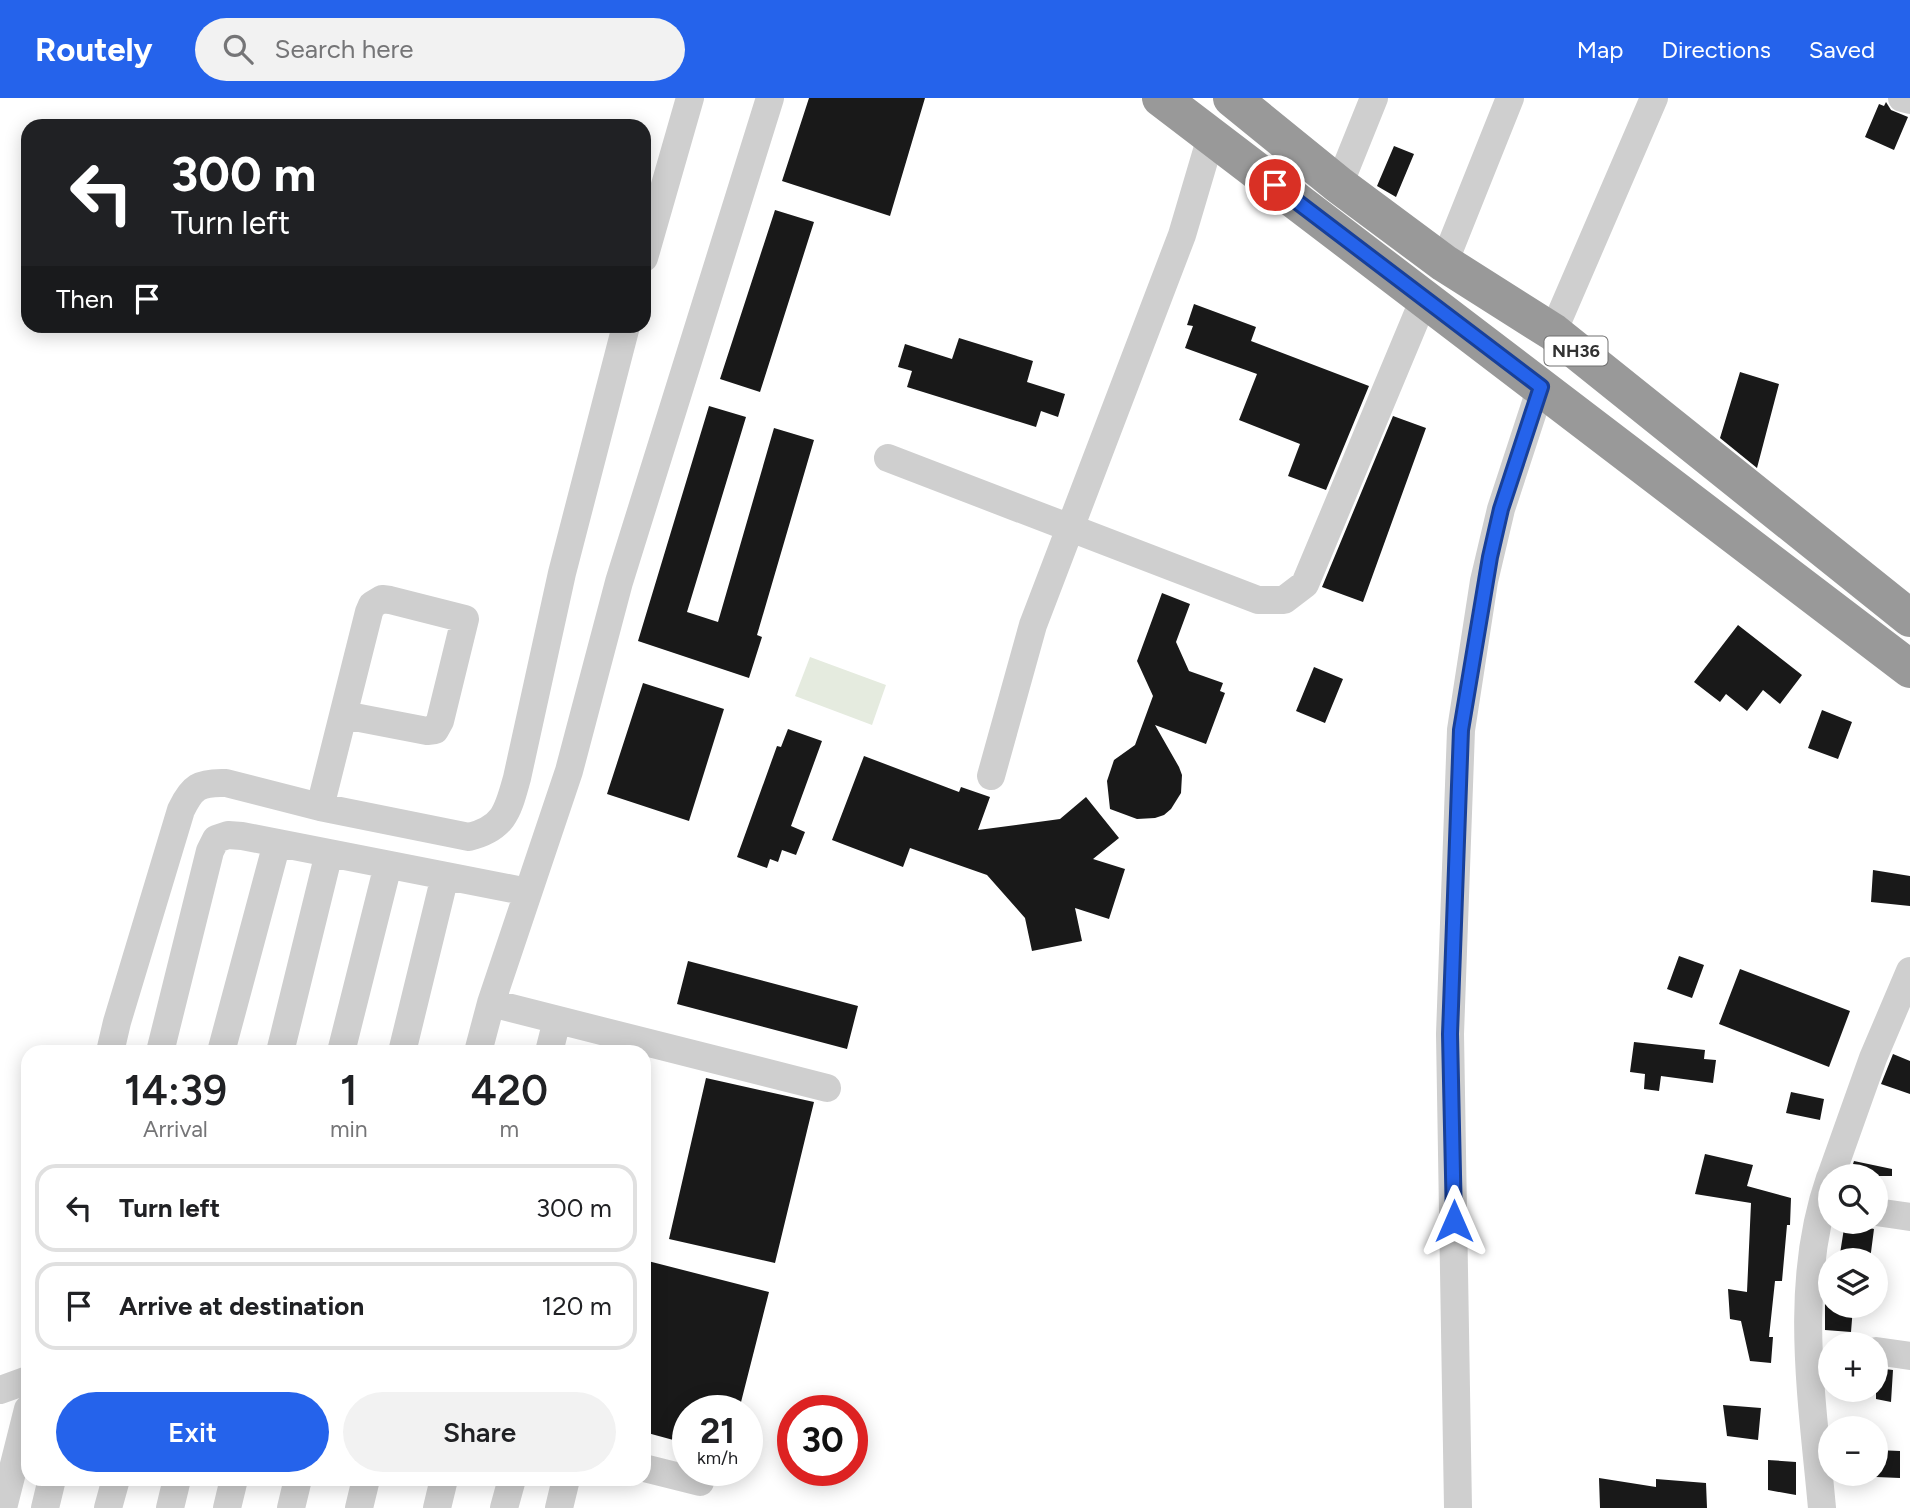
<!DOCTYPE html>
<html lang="en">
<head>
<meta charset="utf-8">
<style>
  :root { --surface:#fff; --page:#f2f2f2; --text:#202124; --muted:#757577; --line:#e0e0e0; --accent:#2563eb }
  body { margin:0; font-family:Figtree,sans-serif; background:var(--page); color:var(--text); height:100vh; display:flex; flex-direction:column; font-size:26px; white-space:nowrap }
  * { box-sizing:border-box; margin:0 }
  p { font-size:23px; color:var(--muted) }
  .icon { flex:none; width:38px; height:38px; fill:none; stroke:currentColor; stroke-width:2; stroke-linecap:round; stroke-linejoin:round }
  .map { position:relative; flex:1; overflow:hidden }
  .sheet { position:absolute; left:21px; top:947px; width:630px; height:441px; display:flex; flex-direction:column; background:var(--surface); border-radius:21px; box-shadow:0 4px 18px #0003 }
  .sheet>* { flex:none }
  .guide { position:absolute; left:21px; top:21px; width:630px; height:214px; border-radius:21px; box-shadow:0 4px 18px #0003; background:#202124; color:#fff; overflow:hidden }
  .buttons { position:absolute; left:1818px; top:1066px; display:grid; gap:14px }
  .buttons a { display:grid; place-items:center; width:70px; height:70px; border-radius:50%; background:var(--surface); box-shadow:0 4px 18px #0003; font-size:35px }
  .speed { position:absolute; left:672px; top:1297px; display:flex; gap:14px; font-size:35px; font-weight:700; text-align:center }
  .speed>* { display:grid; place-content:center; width:91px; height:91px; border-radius:50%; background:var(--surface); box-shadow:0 4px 18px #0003; line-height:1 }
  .speed small { font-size:18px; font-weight:400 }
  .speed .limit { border:10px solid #d22; background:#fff; color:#111 }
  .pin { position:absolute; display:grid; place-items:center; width:60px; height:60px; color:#fff; margin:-30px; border:4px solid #fff; border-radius:50%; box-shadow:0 2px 7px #0007 }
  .me { position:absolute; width:77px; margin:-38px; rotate:0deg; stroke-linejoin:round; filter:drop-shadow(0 0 5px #0008) }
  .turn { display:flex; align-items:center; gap:24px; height:147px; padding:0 35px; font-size:32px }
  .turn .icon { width:91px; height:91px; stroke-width:2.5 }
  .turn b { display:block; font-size:49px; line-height:60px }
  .then { display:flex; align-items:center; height:66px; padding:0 35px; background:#0003; gap:14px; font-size:26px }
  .eta { display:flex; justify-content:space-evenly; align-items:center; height:119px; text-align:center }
  .eta b { font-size:42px; font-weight:600; line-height:49px }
  .cta { display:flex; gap:14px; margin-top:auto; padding:14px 35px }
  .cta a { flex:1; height:80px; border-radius:42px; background:var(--accent); color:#fff; font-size:28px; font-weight:600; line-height:80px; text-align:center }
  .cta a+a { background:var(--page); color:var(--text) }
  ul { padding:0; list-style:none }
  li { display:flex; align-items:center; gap:21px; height:88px; margin:0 14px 10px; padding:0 21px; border:4px solid var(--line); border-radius:21px }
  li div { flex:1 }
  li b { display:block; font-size:26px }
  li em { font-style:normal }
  header { display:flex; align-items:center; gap:42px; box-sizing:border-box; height:98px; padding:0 35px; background:var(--accent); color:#fff }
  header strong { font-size:33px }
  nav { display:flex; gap:38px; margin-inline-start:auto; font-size:24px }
  .search { width:490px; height:63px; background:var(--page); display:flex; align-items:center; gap:18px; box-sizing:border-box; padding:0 24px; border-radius:38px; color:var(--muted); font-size:26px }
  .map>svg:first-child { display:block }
</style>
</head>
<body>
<header>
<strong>Routely</strong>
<div class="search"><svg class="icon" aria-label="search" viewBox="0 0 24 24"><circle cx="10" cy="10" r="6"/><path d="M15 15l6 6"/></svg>Search here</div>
<nav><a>Map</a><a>Directions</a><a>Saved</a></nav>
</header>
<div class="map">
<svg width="1910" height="1410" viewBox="0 0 1910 1410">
  <rect width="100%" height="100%" fill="#fff"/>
  <path fill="#e5ebdf" d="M 810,559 L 886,587 L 872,627 L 795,598 Z"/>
  <path fill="#191919" d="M 809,0 L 925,0 L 890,118 L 782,83 Z
    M 1886,4 L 1891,12 L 1908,19 L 1894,52 L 1865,39 L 1879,6 L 1884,8 Z
    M 1394,48 L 1414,56 L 1396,99 L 1377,88 Z
    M 775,112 L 814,124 L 760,294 L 720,281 Z
    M 1194,206 L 1256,229 L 1251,243 L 1369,288 L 1326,392 L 1288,378 L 1300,346 L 1239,322 L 1257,276 L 1185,250 L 1193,228 L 1187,227 Z
    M 959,240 L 1033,263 L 1027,284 L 1065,296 L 1058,319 L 1041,313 L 1036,329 L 907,289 L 912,273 L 898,269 L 905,246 L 952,261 Z
    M 1740,274 L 1779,286 L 1757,370 L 1720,340 Z
    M 709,308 L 746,319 L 687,514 L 718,524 L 774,330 L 814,342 L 757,537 L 762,539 L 749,580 L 638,543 Z
    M 1393,318 L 1426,330 L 1363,504 L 1322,489 Z
    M 1162,495 L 1190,506 L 1176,544 L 1189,573 L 1223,585 L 1220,593 L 1225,595 L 1206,646 L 1155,627 L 1179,669 L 1182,677 L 1181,695 L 1171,711 L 1164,717 L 1155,720 L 1137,721 L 1110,711 L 1107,683 L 1114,662 L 1135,647 L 1153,598 L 1137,563 Z
    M 1738,527 L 1802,577 L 1780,606 L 1763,592 L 1747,613 L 1726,596 L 1720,604 L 1694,584 Z
    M 1314,569 L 1343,581 L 1325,625 L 1296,613 Z
    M 643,585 L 724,611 L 689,723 L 607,696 Z
    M 1822,612 L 1852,624 L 1838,661 L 1808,650 Z
    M 788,631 L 822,643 L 791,728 L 805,734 L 796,757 L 782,752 L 778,764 L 770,761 L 767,770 L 737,759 L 777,648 L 781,649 Z
    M 864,658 L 959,694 L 961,689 L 990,699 L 978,732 L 1060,721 L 1086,699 L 1119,740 L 1093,761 L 1125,771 L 1109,821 L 1075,810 L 1082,843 L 1032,853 L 1025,820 L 987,777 L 910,750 L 903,769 L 832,742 Z
    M 1873,772 L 1910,778 L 1910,808 L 1871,804 Z
    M 1679,858 L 1704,867 L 1692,900 L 1667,891 Z
    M 688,863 L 858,908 L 847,951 L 677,906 Z
    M 1740,871 L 1850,913 L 1829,969 L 1719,926 Z
    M 1634,944 L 1705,952 L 1704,961 L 1716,962 L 1713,985 L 1661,978 L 1659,993 L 1644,991 L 1645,976 L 1630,974 Z
    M 1893,956 L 1910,963 L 1910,996 L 1881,986 Z
    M 706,980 L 814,1004 L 775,1165 L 669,1141 Z
    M 1791,994 L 1824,1001 L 1820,1022 L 1786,1015 Z
    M 1705,1056 L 1753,1067 L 1747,1088 L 1791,1100 L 1790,1127 L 1787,1127 L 1782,1183 L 1775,1183 L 1769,1239 L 1773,1239 L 1771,1265 L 1750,1263 L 1741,1223 L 1730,1221 L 1728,1191 L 1747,1194 L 1751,1105 L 1695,1096 Z
    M 1854,1063 L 1892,1071 L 1892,1078 L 1849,1078 Z
    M 1845,1124 L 1874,1131 L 1870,1162 L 1839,1162 Z
    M 644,1162 L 769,1194 L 739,1312 L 688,1312 L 688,1346 L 644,1334 Z
    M 1825,1206 L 1853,1209 L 1851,1234 L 1825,1232 Z
    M 1876,1270 L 1893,1272 L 1891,1304 L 1876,1301 Z
    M 1723,1307 L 1761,1310 L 1758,1342 L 1727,1338 Z
    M 1876,1352 L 1900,1353 L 1900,1380 L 1876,1379 Z
    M 1768,1362 L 1796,1364 L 1796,1397 L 1768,1392 Z
    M 1599,1380 L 1656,1389 L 1656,1381 L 1706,1385 L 1707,1410 L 1600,1410 Z"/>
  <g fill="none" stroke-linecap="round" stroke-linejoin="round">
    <path stroke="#cfcfcf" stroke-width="28" d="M 1902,0 L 1910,2
      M 1339,87 L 1374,0
      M 644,160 L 690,0
      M 1444,165 L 1510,0
      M 1553,234 L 1654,0
      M 888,360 L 1258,502 L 1284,502 L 1305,486 L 1424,201
      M 991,678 L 1033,527 L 1182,137 L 1211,39
      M 320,709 L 369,514 L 372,507 L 382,501 L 390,502 L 465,521 L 440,623 L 435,632 L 427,633 L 344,617
      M 491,905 L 827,990
      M 110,954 L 117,924 L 181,712 C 192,689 199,684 226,685 L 320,709 L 469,739 C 505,730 508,712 517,680 L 562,475 L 626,228
      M 160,954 L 210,753 L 216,741 L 228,737 L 242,738 L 528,794
      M 221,954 L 277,745
      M 280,954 L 329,755
      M 341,954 L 388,767
      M 402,954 L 445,778
      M 478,954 L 491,905 L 569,673 L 619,484 L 770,0
      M 549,954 L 557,922
      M 1831,1078 L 1873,960 L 1910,873
      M 1876,1114 L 1910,1119
      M 1876,1253 L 1910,1258
      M 0,1292 L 28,1282
      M 644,1370 L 700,1384
      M 3,1410 L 28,1311
      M 45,1410 L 52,1381
      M 108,1410 L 116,1381
      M 170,1410 L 177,1381
      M 227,1410 L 234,1381
      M 291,1410 L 298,1381
      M 359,1410 L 366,1381
      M 437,1410 L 444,1381
      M 504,1410 L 512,1381
      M 559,1410 L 566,1381
      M 1458,1410 L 1450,936 L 1461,632 L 1484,483 L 1501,411 L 1541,289
      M 1822,1410 C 1812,1300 1793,1186 1830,1080"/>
    <path stroke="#999" stroke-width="38" d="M 1161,0 L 1910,571
      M 1232,0 L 1339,87 L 1444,165 L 1553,234 L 1910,520"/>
  </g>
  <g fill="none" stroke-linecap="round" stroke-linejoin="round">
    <g stroke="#184099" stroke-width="18">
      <path id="route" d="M 1275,87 L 1541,289 L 1501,411 L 1490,459 L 1461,632 L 1450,936 L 1454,1123"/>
    </g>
    <use href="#route" stroke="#2563eb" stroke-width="12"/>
  </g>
  <g text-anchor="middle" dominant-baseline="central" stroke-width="7" stroke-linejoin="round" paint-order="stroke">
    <rect fill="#fff" stroke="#707070" stroke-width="2" x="1544.5" y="238.5" width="63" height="29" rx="5"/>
    <g font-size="18" font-weight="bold" fill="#323232">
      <text x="1576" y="253">NH36</text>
    </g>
  </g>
</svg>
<div class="buttons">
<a><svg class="icon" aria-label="search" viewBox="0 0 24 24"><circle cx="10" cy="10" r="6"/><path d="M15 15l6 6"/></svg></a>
<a><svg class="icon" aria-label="layers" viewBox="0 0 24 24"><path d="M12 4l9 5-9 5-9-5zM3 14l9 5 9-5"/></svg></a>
<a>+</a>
<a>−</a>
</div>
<div class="speed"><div>21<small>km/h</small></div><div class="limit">30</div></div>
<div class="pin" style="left:1275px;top:87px;background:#d93025"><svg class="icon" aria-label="arrive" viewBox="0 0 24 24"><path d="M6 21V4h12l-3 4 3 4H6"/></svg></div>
<svg class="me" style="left:1454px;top:1123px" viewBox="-20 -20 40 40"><path d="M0-17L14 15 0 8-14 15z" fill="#2563eb" stroke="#fff" stroke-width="4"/></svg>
<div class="guide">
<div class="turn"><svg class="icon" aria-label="left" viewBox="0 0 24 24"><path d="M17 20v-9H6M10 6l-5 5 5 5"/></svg><div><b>300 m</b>Turn left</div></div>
<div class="then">Then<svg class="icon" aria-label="arrive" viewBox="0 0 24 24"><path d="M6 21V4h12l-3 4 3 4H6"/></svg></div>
</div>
<section class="sheet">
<div class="eta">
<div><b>14:39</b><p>Arrival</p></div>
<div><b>1</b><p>min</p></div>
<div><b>420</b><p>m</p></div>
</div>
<ul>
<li><svg class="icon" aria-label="left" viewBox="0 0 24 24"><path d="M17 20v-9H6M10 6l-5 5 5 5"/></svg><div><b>Turn left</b></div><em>300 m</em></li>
<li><svg class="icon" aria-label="arrive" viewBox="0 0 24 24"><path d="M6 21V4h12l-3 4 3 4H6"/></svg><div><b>Arrive at destination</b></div><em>120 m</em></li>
</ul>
<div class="cta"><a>Exit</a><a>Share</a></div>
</section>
</div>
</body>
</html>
